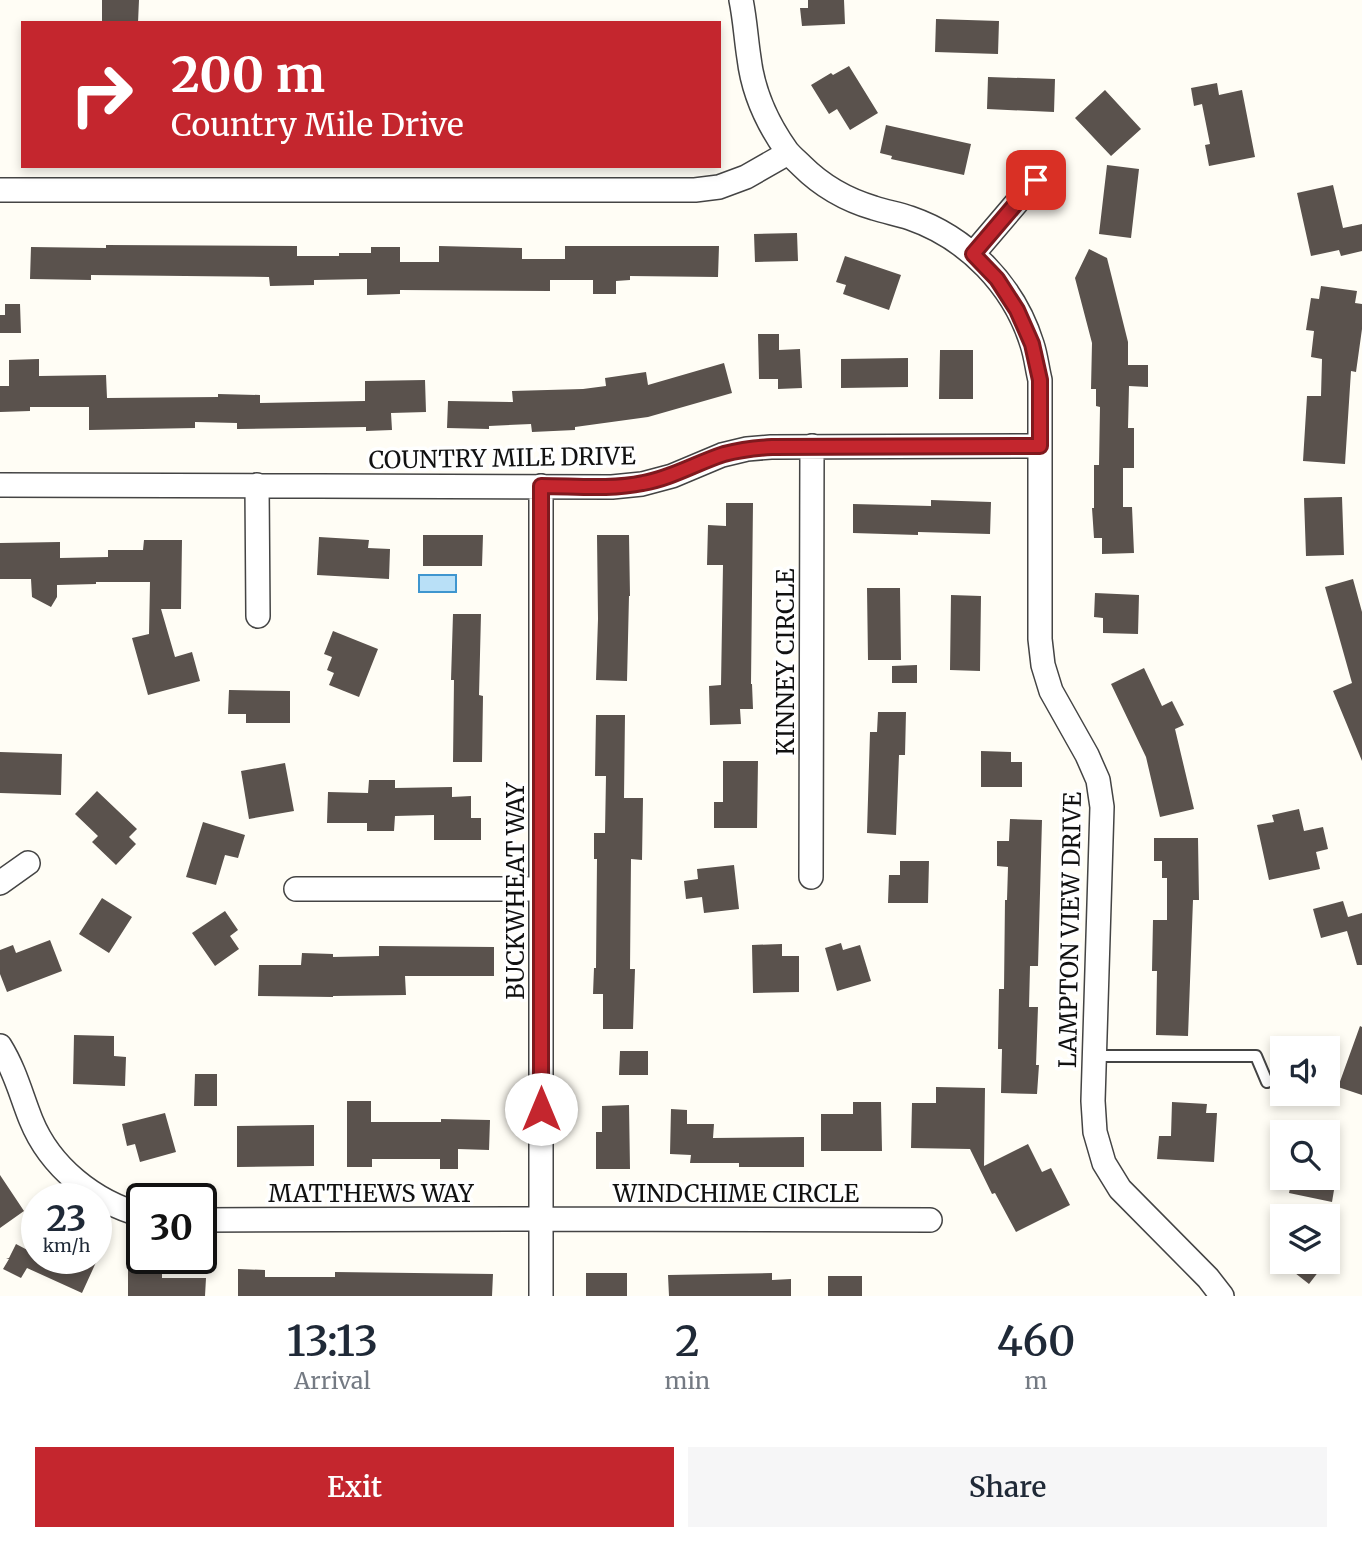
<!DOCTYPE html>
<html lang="en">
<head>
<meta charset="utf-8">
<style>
  :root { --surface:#fff; --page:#f6f6f7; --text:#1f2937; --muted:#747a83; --accent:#c4262e }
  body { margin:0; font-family:Merriweather,serif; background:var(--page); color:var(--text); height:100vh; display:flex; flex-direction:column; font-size:26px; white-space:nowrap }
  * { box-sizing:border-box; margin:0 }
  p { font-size:23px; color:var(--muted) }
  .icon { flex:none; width:38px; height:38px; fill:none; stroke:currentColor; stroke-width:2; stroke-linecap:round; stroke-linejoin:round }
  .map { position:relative; height:1296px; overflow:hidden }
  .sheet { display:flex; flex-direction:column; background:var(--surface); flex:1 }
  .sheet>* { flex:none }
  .top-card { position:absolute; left:21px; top:21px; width:700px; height:147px; border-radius:0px; box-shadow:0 4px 10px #0003; background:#c4262e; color:#fff; overflow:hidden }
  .fabs { position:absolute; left:1270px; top:1036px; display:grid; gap:14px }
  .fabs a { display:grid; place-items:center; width:70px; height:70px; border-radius:0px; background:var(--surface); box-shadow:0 4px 10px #0003; font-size:35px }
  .speed { position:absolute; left:21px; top:1183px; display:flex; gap:14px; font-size:35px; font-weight:700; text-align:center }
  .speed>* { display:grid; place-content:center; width:91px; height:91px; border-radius:50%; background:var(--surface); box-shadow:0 4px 10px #0003; line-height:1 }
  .speed small { font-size:18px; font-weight:400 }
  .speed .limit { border:4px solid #111; border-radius:10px; background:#fff; color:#111 }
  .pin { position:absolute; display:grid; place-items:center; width:60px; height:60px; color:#fff; margin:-30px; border-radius:14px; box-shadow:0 4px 10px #0006 }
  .me { position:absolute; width:77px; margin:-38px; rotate:0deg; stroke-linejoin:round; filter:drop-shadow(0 0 5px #0008) }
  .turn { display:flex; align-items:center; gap:24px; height:147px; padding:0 35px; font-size:32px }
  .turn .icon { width:91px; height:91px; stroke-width:2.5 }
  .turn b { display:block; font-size:49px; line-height:60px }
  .eta { display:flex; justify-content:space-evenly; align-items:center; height:119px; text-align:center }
  .eta b { font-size:42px; font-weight:600; line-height:49px }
  .button { display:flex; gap:14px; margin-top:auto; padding:14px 35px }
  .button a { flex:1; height:80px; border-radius:0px; background:var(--accent); color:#fff; font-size:28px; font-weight:600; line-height:80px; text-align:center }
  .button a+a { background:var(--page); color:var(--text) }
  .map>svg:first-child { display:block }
</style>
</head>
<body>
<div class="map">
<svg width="1362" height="1296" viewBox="0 0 1362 1296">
  <rect width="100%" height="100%" fill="#fffdf5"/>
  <path fill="#b9e0f7" stroke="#3f96cf" stroke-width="2" d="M 419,575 L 456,575 L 456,592 L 419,592 Z"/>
  <path fill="#5a524d" d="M 102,0 L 139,0 L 138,23 L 102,23 Z
    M 808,0 L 844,0 L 845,24 L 802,26 L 800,8 L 808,8 Z
    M 936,19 L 999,21 L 998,54 L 935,52 Z
    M 849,66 L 878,113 L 850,130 L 837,109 L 829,114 L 811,85 L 831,73 L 833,75 Z
    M 988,77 L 1055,79 L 1054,112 L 987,109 Z
    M 1217,83 L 1219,95 L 1242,90 L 1255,157 L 1209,166 L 1205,145 L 1210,144 L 1202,104 L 1194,106 L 1191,88 Z
    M 1105,90 L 1141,129 L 1111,156 L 1075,118 Z
    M 886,125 L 971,144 L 964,175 L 891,159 L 892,156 L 880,153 Z
    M 1107,165 L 1139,169 L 1131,238 L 1099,234 Z
    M 1333,185 L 1343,228 L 1362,224 L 1362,251 L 1341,256 L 1339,250 L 1311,256 L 1297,193 Z
    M 797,233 L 798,261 L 755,262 L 754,234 Z
    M 106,245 L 297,246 L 297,256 L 339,256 L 339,253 L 371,253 L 371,247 L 400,247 L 400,262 L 439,262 L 439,246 L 522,248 L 522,259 L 565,259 L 565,246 L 719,246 L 718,277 L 630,276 L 630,280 L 616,281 L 616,294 L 593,294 L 593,280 L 550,280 L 550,291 L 400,290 L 400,294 L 367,295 L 367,279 L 314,280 L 314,285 L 270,286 L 269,277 L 91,275 L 91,280 L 30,279 L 31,247 L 106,248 Z
    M 1089,249 L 1107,258 L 1128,342 L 1128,365 L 1148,365 L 1148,387 L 1129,386 L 1128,428 L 1134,428 L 1134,468 L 1123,468 L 1123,507 L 1132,507 L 1134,553 L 1102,554 L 1102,538 L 1094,538 L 1092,508 L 1094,508 L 1094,465 L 1099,465 L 1100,407 L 1096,406 L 1096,389 L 1091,389 L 1092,343 L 1075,278 Z
    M 845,256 L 901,275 L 889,310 L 843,294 L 846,285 L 836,282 Z
    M 1321,286 L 1357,291 L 1355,303 L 1362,304 L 1362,329 L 1356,372 L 1351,371 L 1345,464 L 1303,461 L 1307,396 L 1321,396 L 1322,359 L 1311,357 L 1314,331 L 1306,330 L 1311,298 L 1319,299 Z
    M 5,304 L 20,304 L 21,333 L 0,333 L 0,315 L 5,315 Z
    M 758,334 L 779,334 L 779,350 L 800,349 L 802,388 L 778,389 L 778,379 L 759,379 Z
    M 940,350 L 973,350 L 973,399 L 939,399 Z
    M 908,358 L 908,387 L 841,388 L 841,359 Z
    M 39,359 L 39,376 L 106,375 L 107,398 L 218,397 L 218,394 L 260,395 L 260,403 L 365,401 L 365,381 L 425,380 L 426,412 L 391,413 L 392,430 L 366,431 L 366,427 L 237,429 L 237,423 L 195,422 L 195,428 L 89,430 L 89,407 L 30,407 L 30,411 L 0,412 L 0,386 L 9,386 L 9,360 Z
    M 724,363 L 732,393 L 648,417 L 575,427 L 575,430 L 532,432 L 531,424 L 489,426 L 489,429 L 447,428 L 448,401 L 513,402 L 512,391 L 583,389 L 606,386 L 605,378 L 646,372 L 648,385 Z
    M 1342,497 L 1344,555 L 1306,556 L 1304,498 Z
    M 931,500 L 991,502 L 990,534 L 918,532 L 918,535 L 853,533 L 853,504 L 931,506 Z
    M 726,503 L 753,503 L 751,684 L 752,684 L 753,709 L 740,709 L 741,724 L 710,725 L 709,686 L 721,685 L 723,565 L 707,565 L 708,525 L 726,526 Z
    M 423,535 L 483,535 L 482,566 L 423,566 Z
    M 597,535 L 629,535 L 630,596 L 629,596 L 627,681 L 596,680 L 598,619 Z
    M 319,537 L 369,540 L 368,548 L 390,549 L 389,579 L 317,575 Z
    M 144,540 L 182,540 L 181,609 L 161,609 L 175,657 L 192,652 L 200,681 L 148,695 L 132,638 L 149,634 L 150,582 L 96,582 L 96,584 L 57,585 L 57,597 L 51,607 L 32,597 L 31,579 L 0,579 L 0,543 L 60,542 L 60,558 L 108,557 L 108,550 L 143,550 Z
    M 1353,579 L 1362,612 L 1362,761 L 1333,691 L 1352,683 L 1325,587 Z
    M 867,588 L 900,588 L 901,660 L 868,660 Z
    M 1095,593 L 1139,595 L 1138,634 L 1103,633 L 1103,618 L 1094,617 Z
    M 951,595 L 981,596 L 980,671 L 950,670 Z
    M 453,614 L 481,614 L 479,695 L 483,696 L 482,762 L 453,762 L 454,680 L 451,680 Z
    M 333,631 L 378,649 L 359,697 L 329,685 L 334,673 L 327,670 L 332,657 L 324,654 Z
    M 917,665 L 917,683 L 892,683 L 892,666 Z
    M 1144,668 L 1162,706 L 1172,701 L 1184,725 L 1175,729 L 1194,809 L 1160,817 L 1146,757 L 1111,684 Z
    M 229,690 L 290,691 L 290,723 L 246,723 L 246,714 L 228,714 Z
    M 878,712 L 906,712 L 905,755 L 899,755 L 896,835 L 867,833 L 870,732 L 877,732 Z
    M 596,715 L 625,715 L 624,798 L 643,798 L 642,860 L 631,859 L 630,969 L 635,969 L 633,1029 L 603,1029 L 603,994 L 593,994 L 594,968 L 596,968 L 597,859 L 594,859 L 594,833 L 605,833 L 606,776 L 595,776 Z
    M 981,751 L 1011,752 L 1011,762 L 1022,762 L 1022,787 L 981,787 Z
    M 0,752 L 62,754 L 61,795 L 0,793 Z
    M 723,761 L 758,761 L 757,828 L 714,828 L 714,802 L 723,802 Z
    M 285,763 L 294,811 L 249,819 L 241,771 Z
    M 369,780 L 395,780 L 395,788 L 452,787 L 452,797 L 471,796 L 471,818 L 481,818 L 481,840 L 434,840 L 434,815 L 395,816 L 394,831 L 367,831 L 367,823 L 327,823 L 328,792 L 368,793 Z
    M 97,791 L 137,829 L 129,837 L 136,844 L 116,865 L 92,842 L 98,836 L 75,814 Z
    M 1299,809 L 1304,831 L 1323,827 L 1328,849 L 1316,852 L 1320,869 L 1269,880 L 1257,825 L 1274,822 L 1272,815 Z
    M 1010,819 L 1042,820 L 1038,966 L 1030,966 L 1029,1007 L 1038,1007 L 1036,1065 L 1039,1065 L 1037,1094 L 1001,1093 L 1002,1049 L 998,1049 L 999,989 L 1004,989 L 1005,900 L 1007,900 L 1008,867 L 997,866 L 997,841 L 1009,841 Z
    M 203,822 L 245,835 L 238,858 L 225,855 L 216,885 L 186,877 Z
    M 1154,838 L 1198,838 L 1199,900 L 1193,900 L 1188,1036 L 1156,1035 L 1157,971 L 1152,971 L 1153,920 L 1167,920 L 1167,878 L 1162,878 L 1162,861 L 1154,861 Z
    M 900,861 L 929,861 L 928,903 L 888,903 L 889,875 L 900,875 Z
    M 734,865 L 739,909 L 704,913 L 702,897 L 686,899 L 684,881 L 698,879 L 697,869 Z
    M 102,898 L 132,917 L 109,953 L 79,934 Z
    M 1343,901 L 1348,917 L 1362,913 L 1362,965 L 1357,965 L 1347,931 L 1321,938 L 1313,909 Z
    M 225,911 L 238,930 L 230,936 L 239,949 L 215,966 L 192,933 Z
    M 50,940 L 62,971 L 7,992 L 0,974 L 0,950 L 13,945 L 16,953 Z
    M 841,943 L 843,950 L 860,945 L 871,981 L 837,991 L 825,948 Z
    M 782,944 L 782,956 L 799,956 L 799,992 L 753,993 L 752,945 Z
    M 379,946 L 494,947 L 494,976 L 405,976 L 406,995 L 333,996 L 333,997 L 258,996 L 259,965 L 301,965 L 302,953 L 333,954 L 333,957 L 379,956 Z
    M 1360,1026 L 1362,1027 L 1362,1095 L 1338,1087 Z
    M 74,1035 L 114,1036 L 114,1056 L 126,1057 L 125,1086 L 73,1084 Z
    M 620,1051 L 648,1051 L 648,1075 L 619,1075 Z
    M 195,1074 L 217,1074 L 217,1106 L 194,1106 Z
    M 936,1087 L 985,1088 L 984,1166 L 1028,1144 L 1042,1172 L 1051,1168 L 1070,1205 L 1016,1232 L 995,1193 L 992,1194 L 970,1149 L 911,1148 L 912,1103 L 936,1103 Z
    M 347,1101 L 371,1101 L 371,1122 L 441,1122 L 441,1119 L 490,1120 L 489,1150 L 458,1149 L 458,1169 L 440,1169 L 440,1159 L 372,1159 L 372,1167 L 347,1167 Z
    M 853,1102 L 881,1102 L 882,1151 L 821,1151 L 821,1114 L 853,1114 Z
    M 1172,1102 L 1207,1104 L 1206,1113 L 1217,1113 L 1214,1162 L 1157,1159 L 1159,1136 L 1171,1136 Z
    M 629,1105 L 630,1169 L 596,1169 L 596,1132 L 602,1132 L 602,1106 Z
    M 671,1109 L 687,1110 L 687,1124 L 714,1124 L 713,1138 L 804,1137 L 804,1167 L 739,1167 L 739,1163 L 690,1163 L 691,1155 L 670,1154 Z
    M 165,1113 L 176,1152 L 140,1162 L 135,1144 L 127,1146 L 122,1124 Z
    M 314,1125 L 314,1166 L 237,1167 L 237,1126 Z
    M 0,1175 L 24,1211 L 0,1228 Z
    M 1292,1178 L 1336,1178 L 1332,1202 L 1289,1193 Z
    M 16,1244 L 37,1255 L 37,1258 L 98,1258 L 82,1293 L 27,1268 L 21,1278 L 3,1269 L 9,1259 L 6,1258 L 9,1258 Z
    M 1281,1262 L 1326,1262 L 1309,1284 Z
    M 238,1269 L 265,1270 L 265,1277 L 335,1277 L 335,1272 L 493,1274 L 492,1296 L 238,1296 Z
    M 128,1270 L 162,1271 L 162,1278 L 206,1278 L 205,1296 L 128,1296 Z
    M 586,1273 L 627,1273 L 627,1296 L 586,1296 Z
    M 772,1273 L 772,1280 L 791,1279 L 791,1296 L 669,1296 L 668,1275 Z
    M 828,1276 L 862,1276 L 862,1296 L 828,1296 Z"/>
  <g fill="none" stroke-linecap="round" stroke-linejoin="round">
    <g stroke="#444" stroke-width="14">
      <path id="service" d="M 1095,1056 L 1256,1056 L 1267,1082"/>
    </g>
    <g stroke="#444" stroke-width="26">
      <path id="minor" d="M 741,0 C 745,19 746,39 749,58 C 753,92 767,123 787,151 C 791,156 797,161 802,166 C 822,186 847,200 874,208 C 886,212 899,214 910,218 C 968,238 1014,286 1032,344 C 1036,356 1037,368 1040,380 L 1040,639 L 1043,665 L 1051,691 L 1087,755 L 1098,780 L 1102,807 L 1093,1101 L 1095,1132 L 1104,1163 L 1120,1189 L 1208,1278 L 1222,1296
        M 0,190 L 695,190 L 719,187 L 746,177 L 788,153
        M 973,254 L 1036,180
        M 0,485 L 612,487 L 642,484 L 672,476 L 722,455 L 747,449 L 771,447 L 1040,446
        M 257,485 L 258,616
        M 541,486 L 541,1296
        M 811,877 L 812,446
        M 0,883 L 28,863
        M 296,889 L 541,889
        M 0,1046 C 15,1070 21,1095 31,1120 C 50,1167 94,1202 142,1215
        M 201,1220 L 541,1219 L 930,1220"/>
    </g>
    <use href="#service" stroke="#fff" stroke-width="10"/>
    <use href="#minor" stroke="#fff" stroke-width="23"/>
  </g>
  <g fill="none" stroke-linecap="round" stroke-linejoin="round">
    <g stroke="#7f191e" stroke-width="18">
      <path id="route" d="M 541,1109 L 541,486 C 574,486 610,490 643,483 C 672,478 696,463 724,454 C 740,450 755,448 772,447 L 1040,446 L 1040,380 L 1032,344 L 1017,310 L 997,279 L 973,254 L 1036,180"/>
    </g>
    <use href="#route" stroke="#c4262e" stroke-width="12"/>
  </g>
  <g text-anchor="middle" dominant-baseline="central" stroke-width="7" stroke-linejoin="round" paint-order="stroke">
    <g font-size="24" fill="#111" stroke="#fff">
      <text transform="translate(502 458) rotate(-1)">COUNTRY MILE DRIVE</text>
      <text transform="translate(785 662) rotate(-90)">KINNEY CIRCLE</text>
      <text transform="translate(515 891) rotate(-90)">BUCKWHEAT WAY</text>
      <text transform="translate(1070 930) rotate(-89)">LAMPTON VIEW DRIVE</text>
      <text x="371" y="1193">MATTHEWS WAY</text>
      <text x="736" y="1193">WINDCHIME CIRCLE</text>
    </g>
  </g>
</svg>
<div class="fabs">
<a><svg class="icon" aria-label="sound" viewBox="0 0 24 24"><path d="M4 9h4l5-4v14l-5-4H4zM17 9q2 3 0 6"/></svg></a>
<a><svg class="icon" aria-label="search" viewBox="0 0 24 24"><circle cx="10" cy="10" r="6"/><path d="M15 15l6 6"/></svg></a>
<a><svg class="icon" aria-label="layers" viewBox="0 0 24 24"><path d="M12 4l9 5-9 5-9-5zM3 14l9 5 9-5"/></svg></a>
</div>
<div class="speed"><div>23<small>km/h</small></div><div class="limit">30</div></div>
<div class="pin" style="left:1036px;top:180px;background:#d93025"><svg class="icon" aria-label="arrive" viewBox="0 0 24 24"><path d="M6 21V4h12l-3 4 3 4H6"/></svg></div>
<svg class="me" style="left:541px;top:1109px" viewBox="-20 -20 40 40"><circle r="19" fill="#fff"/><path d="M0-13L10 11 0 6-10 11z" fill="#c4262e"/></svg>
<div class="top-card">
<div class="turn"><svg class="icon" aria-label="right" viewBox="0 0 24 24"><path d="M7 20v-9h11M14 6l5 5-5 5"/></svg><div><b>200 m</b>Country Mile Drive</div></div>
</div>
</div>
<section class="sheet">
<div class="eta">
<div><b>13:13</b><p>Arrival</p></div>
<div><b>2</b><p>min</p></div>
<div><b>460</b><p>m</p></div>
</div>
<div class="button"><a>Exit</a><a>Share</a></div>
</section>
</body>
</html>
